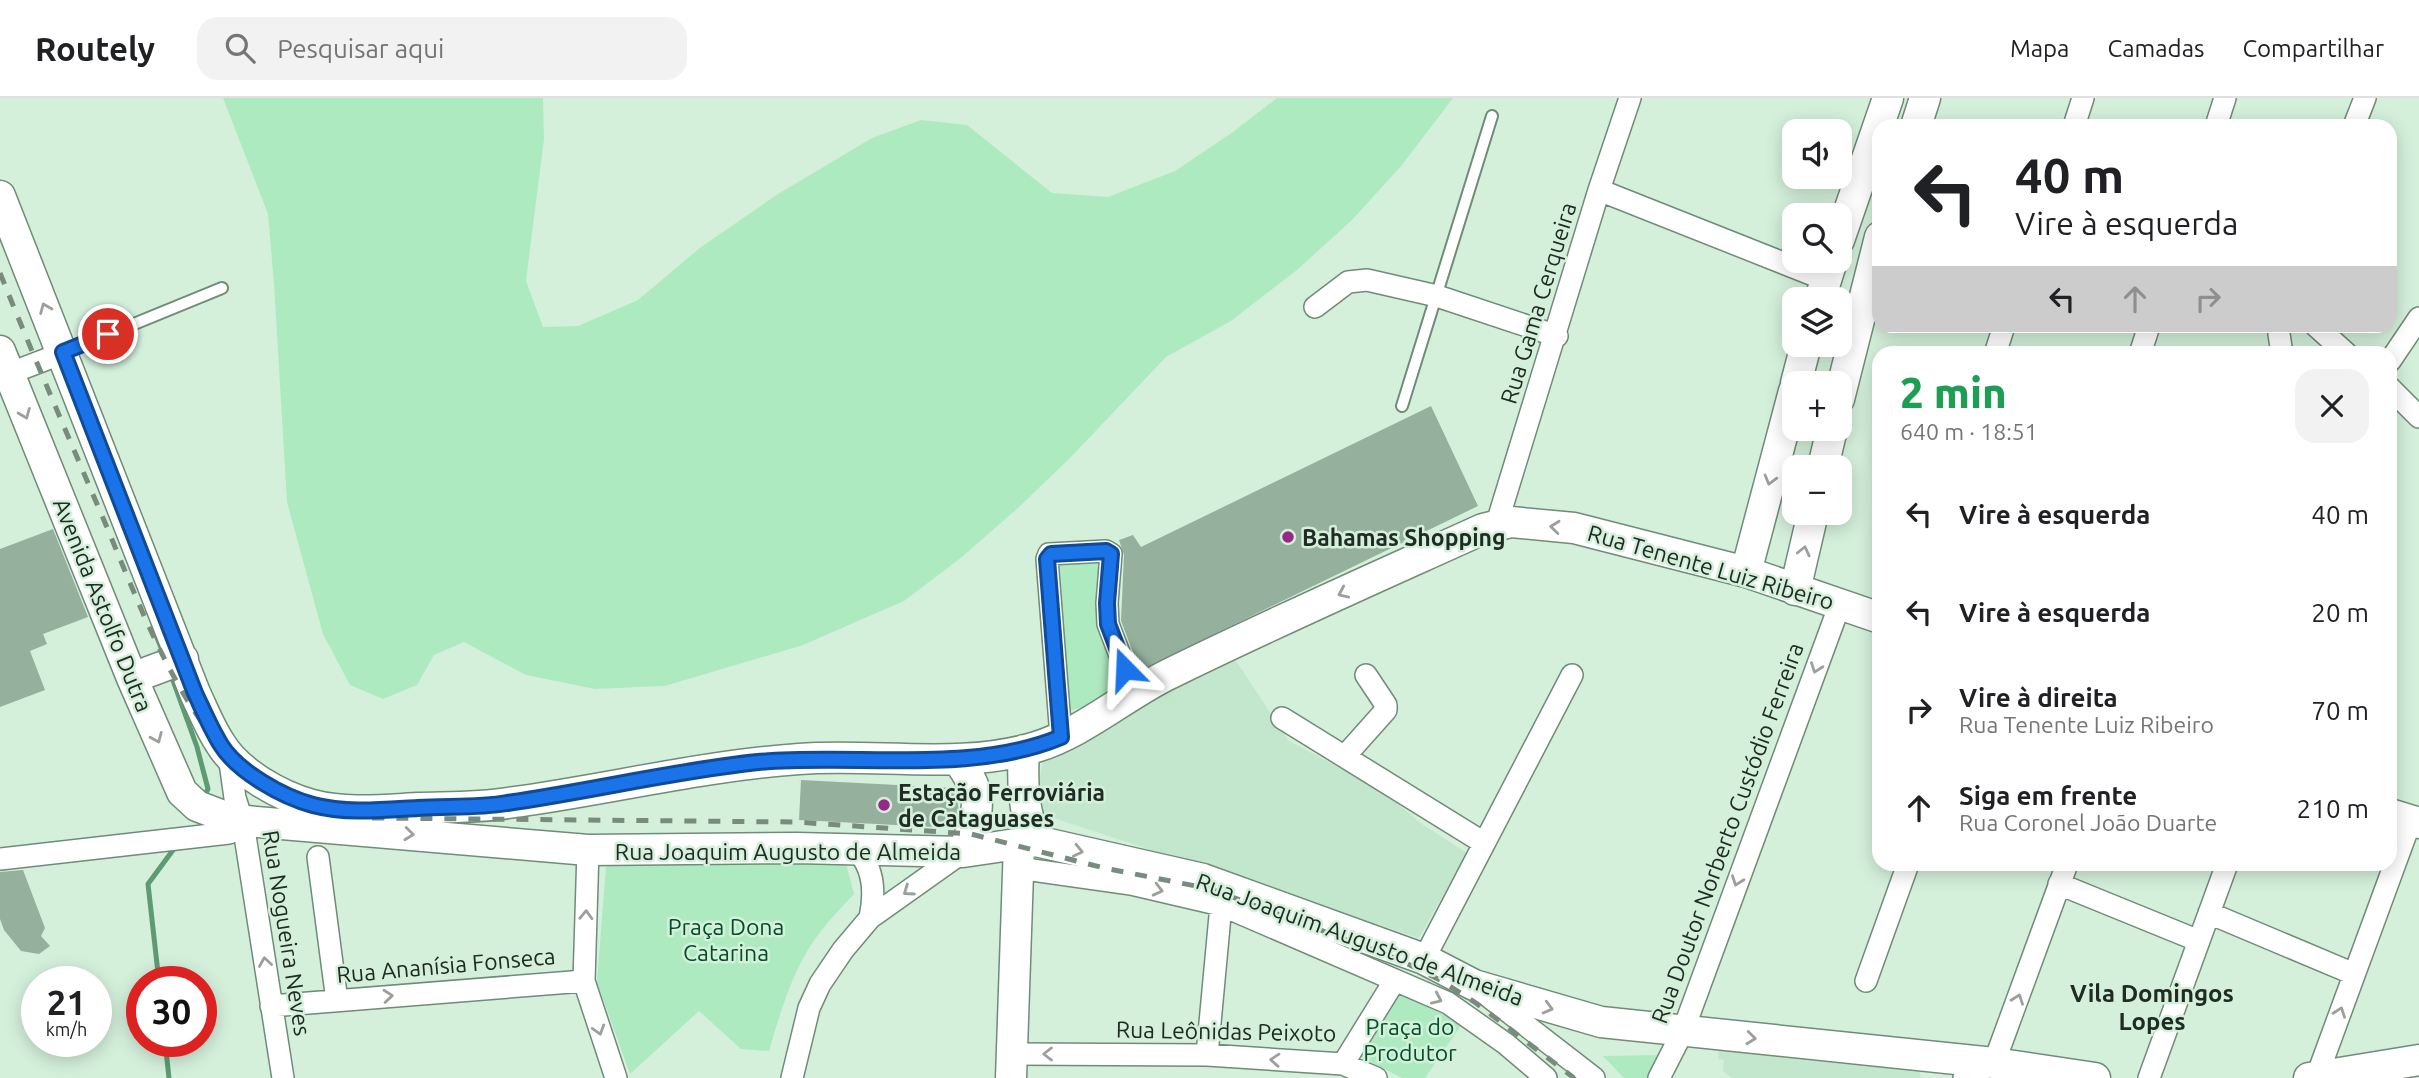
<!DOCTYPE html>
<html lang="pt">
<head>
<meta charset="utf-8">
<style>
  :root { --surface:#fff; --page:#f2f2f2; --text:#202124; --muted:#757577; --line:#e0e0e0 }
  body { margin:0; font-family:Ubuntu,sans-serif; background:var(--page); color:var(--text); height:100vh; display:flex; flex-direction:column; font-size:26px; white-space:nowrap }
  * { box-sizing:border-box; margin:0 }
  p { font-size:23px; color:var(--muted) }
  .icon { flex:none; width:38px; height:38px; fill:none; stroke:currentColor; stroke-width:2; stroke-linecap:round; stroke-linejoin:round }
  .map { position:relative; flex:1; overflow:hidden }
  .sheet { position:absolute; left:1872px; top:248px; width:525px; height:525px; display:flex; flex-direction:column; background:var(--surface); border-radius:21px; box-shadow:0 4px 18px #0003 }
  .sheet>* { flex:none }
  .hud { position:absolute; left:1872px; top:21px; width:525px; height:214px; border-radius:21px; box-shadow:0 4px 18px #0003; background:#fff; color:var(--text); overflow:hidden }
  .tools { position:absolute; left:1782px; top:21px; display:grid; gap:14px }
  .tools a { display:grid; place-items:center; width:70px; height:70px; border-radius:14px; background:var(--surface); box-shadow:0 4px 18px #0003; font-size:35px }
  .speed { position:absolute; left:21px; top:868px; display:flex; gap:14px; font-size:35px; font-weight:700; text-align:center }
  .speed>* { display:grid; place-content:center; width:91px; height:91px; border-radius:50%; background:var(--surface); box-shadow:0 4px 18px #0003; line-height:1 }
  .speed small { font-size:18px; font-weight:400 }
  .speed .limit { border:10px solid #d22; background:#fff; color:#111 }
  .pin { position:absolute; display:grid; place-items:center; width:60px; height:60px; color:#fff; margin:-30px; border:4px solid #fff; border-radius:50%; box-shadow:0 2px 7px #0007 }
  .me { position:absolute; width:77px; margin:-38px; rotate:339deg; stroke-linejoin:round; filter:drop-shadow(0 0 5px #0008) }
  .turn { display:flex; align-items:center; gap:24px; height:147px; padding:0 28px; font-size:32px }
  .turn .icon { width:91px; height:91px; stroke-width:2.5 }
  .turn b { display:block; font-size:49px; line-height:60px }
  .lanes { display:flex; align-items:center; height:66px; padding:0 28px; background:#0003; justify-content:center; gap:35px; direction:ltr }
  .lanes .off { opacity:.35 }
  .round { display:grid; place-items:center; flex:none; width:74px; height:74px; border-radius:21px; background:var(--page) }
  .headline { display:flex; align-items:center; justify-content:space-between; height:119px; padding:0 28px }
  h1 { font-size:42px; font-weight:800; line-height:52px; color:#1e9e55 }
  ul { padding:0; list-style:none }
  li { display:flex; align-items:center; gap:21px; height:98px; padding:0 28px }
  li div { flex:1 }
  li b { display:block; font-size:26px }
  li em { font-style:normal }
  header { display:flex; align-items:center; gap:42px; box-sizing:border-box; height:98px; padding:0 35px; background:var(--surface); border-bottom:2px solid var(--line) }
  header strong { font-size:33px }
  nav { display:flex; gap:38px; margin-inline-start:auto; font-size:24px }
  .search { width:490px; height:63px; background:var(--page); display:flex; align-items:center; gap:18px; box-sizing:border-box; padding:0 24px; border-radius:21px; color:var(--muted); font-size:26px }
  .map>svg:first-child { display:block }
</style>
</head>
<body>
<header>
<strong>Routely</strong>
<div class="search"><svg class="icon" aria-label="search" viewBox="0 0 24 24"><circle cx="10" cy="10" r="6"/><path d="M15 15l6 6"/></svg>Pesquisar aqui</div>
<nav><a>Mapa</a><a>Camadas</a><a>Compartilhar</a></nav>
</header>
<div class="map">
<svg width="2419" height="980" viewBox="0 0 2419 980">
  <rect width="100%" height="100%" fill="#d4f0db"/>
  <path fill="#c3e7cd" d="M 1231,555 L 1288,642 L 1382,693 L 1422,726 L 1467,755 L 1419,840 L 1035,714 L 1043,659 Z
    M 1719,950 L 1921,969 L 1920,980 L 1731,980 L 1723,973 L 1724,962 L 1718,961 Z"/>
  <path fill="#aeeac0" d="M 223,0 L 543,0 L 544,41 L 526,183 L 543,229 L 578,228 L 638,202 L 701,149 L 778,96 L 872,40 L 921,22 L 967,27 L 1052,95 L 1108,99 L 1175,73 L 1233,34 L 1277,0 L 1453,0 L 1402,67 L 1352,122 L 1297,172 L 1231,223 L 1166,259 L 1070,360 L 1019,409 L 962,459 L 904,503 L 803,547 L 665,588 L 595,591 L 526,577 L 464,544 L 434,557 L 417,587 L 383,601 L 350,587 L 323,536 L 287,404 L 274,186 L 268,116 Z
    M 1101,459 L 1128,587 L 1093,606 L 1065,614 L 1058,461 Z
    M 806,761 L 845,762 L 854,796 C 843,808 831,820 821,833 C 794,867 781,912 769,953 L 741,951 L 699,913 L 630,976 L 597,884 L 606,768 Z
    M 1398,894 L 1462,926 L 1425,980 L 1402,980 L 1359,958 Z
    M 1659,957 L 1647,980 L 1624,980 L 1603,958 Z"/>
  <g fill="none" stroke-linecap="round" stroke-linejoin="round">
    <path stroke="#5d9b72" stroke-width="5" d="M 156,537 L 164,557
      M 171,577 L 197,649 L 208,691 L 203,700
      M 159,884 L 148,786 L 176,748
      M 165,943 L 169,980"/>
  </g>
  <path fill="#95b19d" d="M 1431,308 L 1478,408 L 1140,572 L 1121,523 L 1124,457 L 1119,442 L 1133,437 L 1141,449 Z
    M 53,431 L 88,519 L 43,536 L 47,546 L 30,553 L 45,592 L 0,609 L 0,451 Z
    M 801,682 L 955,690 L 959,713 L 954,730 L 799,722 Z
    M 23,772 L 45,830 L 41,838 L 50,848 L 39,856 L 21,853 L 4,832 L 0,821 L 0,774 Z"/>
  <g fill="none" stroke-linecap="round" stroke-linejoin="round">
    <g stroke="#708b78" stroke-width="14">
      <path id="lane" d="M 63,255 L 222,190
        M 1402,308 L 1492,18"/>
    </g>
    <g stroke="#708b78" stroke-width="24">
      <path id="street" d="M 2074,28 L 2083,0
        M 2216,28 L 2225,0
        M 2354,28 L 2365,0
        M 1599,92 L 1826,182
        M 1315,209 L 1348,184 L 1367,182 L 1437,198 L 1557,238
        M 2280,228 L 2279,236 L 2282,256
        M 2316,228 L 2347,256
        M 1995,256 L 2004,228
        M 2140,256 L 2149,228
        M 2390,263 L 2419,220
        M 0,279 L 63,255
        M 2390,290 L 2419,319
        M 1497,425 L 1599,92 L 1630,0
        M 1282,620 L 1484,745
        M 1061,639 L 1047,461 L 1049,456 L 1106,453 L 1111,456 L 1107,505 L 1108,526 L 1134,594
        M 229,657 L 235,700 L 243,725 L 283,980
        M 1345,658 L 1386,612 L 1386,607 L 1366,577
        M 588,752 L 584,883 L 616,980
        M 856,752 C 875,770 875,796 870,820
        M 318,759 L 337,903
        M 0,761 L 229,735 L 234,722
        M 1018,770 L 1131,786 L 1221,807 L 1448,905 L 1506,946 L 1546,980
        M 2059,786 L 2199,843
        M 2209,815 L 2354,876
        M 1424,861 L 1572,577
        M 1866,883 L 1908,766
        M 1484,895 L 1594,980
        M 271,908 L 584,883
        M 1010,956 L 1207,957 L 1343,966 L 1376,980
        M 1207,957 L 1221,807
        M 1343,966 L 1395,882
        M 2317,978 L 2411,722 L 2419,722
        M 792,980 L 809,910 L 820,886 L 843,852 L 870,820 L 963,754
        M 1659,980 L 1683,933 L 1840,506
        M 1964,980 L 1994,965 L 2067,766
        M 2149,980 L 2227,766"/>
    </g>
    <g stroke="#708b78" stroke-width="33">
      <path id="secondary" d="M 1916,28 L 1925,0
        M 0,98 L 195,595 C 203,612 210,630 220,645 C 238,675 280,698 312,707 C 346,716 382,712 417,710 C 447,709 478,710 508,705 C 605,692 700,668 799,661 C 874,655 963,672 1036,649 C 1082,635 1122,600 1165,578 C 1270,526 1377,479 1483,431 L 1511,424 L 1574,430 L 1746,474 L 1880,520
        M 1839,142 L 1888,0
        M 1820,201 L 1832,163
        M 0,253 L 132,580 L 182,694 L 197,708 L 234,722 L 588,752 L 797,750 L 963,754 L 1036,743 L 1203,781 L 1424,861 L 1474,887 L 1601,924 L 1994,965 L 2095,980
        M 1796,285 L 1806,247
        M 1839,301 L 1880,139
        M 1823,369 L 1832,331
        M 1746,474 L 1794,293
        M 1795,492 L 1813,415
        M 132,580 L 183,561
        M 1024,652 C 1022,684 1023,713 1036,743
        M 957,661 C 985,697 980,713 963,754
        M 2390,716 L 2419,725
        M 1011,980 L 1019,746
        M 2309,980 L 2419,962"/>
    </g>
    <use href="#lane" stroke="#fff" stroke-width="10"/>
    <use href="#street" stroke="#fff" stroke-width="21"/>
    <use href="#secondary" stroke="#fff" stroke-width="30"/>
    <path stroke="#788b7d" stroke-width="5" stroke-dasharray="12 12" stroke-linecap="butt" d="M 0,175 C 33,257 68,338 103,420 C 137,500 178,616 245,673 C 281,703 327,714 373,720 L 796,724 L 971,736 L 1104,770 L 1211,791 L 1400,862 L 1440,882 L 1476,905 L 1574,980"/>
  </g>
  <defs><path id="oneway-chevron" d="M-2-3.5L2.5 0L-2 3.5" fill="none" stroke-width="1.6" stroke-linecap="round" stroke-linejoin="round" transform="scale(1.75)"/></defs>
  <g stroke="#9ba09c">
    <use href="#oneway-chevron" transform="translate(45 210) rotate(-112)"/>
    <use href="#oneway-chevron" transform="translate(25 316) rotate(68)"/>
    <use href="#oneway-chevron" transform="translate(1770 382) rotate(105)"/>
    <use href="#oneway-chevron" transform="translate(1555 429) rotate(-174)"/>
    <use href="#oneway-chevron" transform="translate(1804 453) rotate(-77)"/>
    <use href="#oneway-chevron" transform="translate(1343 495) rotate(156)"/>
    <use href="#oneway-chevron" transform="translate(1816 570) rotate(110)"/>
    <use href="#oneway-chevron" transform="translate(157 640) rotate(67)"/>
    <use href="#oneway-chevron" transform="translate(409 736) rotate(6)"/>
    <use href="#oneway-chevron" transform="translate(1078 753) rotate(13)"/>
    <use href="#oneway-chevron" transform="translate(1737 783) rotate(110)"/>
    <use href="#oneway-chevron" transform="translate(1158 792) rotate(14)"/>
    <use href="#oneway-chevron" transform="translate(908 793) rotate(145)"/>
    <use href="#oneway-chevron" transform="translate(586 817) rotate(-88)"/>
    <use href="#oneway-chevron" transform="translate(265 864) rotate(-99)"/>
    <use href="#oneway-chevron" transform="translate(388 898) rotate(-5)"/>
    <use href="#oneway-chevron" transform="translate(1437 901) rotate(24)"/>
    <use href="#oneway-chevron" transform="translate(2018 901) rotate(-70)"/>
    <use href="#oneway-chevron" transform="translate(1548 910) rotate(15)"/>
    <use href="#oneway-chevron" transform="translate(2340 914) rotate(-70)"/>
    <use href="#oneway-chevron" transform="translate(599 932) rotate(73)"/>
    <use href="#oneway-chevron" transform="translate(1751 940) rotate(6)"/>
    <use href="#oneway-chevron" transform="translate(1048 956) rotate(-180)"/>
    <use href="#oneway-chevron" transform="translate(1275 962) rotate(-176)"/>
  </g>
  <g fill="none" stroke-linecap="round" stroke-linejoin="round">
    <g stroke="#114b97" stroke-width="18">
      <path id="route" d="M 108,236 L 63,254 L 195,595 C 203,612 211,631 221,647 C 238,674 283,699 313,707 C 347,716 383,712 418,710 C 447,708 478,710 507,705 C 591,693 673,673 758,664 C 855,655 970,677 1061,639 L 1047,461 L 1051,456 L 1106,453 L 1111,456 L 1107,505 L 1108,526 L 1125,571"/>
    </g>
    <use href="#route" stroke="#1a73e8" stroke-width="12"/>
  </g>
  <g fill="#972888" stroke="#d4f0db" stroke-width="2.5">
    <circle cx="1288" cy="439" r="7"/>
    <circle cx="884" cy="707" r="7"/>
  </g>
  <g text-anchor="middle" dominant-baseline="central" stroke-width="5" stroke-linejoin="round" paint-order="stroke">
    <g font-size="23" fill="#202b23" stroke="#d4f0db">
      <text transform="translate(1538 205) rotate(-73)">Rua Gama Cerqueira</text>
      <text transform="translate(1711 469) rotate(16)">Rua Tenente Luiz Ribeiro</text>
      <text transform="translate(103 507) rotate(68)">Avenida Astolfo Dutra</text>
      <text transform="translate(1727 735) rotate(-70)">Rua Doutor Norberto Custódio Ferreira</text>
      <text x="788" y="753">Rua Joaquim Augusto de Almeida</text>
      <text transform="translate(287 835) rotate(81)">Rua Nogueira Neves</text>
      <text transform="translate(1360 841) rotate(20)">Rua Joaquim Augusto de Almeida</text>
      <text transform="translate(446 867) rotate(-5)">Rua Ananísia Fonseca</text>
      <text transform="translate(1226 933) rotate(1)">Rua Leônidas Peixoto</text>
    </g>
    <g font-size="23" font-weight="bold" fill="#202b23" stroke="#d4f0db" text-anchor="start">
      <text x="1302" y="439">Bahamas Shopping</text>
      <text x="898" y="694">Estação Ferroviária<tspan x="898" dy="26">de Cataguases</tspan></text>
    </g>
    <g font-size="23" fill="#004f28" stroke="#d4f0db">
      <text x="726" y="828">Praça Dona<tspan x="726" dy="26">Catarina</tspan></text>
      <text x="1410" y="928">Praça do<tspan x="1410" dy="26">Produtor</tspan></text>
    </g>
    <g font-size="24" font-weight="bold" fill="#202b23" stroke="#d4f0db">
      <text x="2152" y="895">Vila Domingos<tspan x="2152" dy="28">Lopes</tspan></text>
    </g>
  </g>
</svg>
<div class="tools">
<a><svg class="icon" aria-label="sound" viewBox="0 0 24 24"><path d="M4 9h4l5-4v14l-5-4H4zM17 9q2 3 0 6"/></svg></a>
<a><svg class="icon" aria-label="search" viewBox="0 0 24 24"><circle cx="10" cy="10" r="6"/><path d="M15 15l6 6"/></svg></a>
<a><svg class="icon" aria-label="layers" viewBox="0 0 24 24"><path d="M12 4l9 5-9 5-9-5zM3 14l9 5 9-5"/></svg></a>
<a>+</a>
<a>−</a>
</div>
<div class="speed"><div>21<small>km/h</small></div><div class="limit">30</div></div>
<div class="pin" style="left:108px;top:236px;background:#d93025"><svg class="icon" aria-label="arrive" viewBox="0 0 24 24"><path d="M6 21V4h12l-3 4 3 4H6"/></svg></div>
<svg class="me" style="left:1125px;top:571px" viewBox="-20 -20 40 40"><path d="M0-17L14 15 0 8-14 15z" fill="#1a73e8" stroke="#fff" stroke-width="4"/></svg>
<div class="hud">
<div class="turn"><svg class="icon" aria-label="left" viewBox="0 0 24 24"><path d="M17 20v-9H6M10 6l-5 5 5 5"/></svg><div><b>40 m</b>Vire à esquerda</div></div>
<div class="lanes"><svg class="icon" aria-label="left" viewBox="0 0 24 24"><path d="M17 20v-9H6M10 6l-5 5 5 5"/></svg><svg class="icon off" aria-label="ahead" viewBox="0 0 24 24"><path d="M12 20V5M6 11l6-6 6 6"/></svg><svg class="icon off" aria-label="right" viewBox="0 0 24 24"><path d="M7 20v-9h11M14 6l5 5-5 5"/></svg></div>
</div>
<section class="sheet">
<div class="headline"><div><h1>2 min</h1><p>640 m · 18:51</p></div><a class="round"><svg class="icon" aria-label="close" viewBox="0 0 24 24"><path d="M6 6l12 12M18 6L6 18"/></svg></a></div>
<ul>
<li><svg class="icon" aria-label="left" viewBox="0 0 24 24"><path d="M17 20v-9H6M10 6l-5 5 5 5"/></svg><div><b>Vire à esquerda</b></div><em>40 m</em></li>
<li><svg class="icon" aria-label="left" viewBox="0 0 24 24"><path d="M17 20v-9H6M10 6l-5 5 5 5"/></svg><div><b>Vire à esquerda</b></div><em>20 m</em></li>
<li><svg class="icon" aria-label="right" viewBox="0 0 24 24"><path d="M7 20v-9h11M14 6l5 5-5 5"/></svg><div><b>Vire à direita</b><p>Rua Tenente Luiz Ribeiro</p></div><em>70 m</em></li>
<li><svg class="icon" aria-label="ahead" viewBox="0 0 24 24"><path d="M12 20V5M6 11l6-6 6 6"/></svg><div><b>Siga em frente</b><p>Rua Coronel João Duarte</p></div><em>210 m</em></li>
</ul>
</section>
</div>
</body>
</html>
